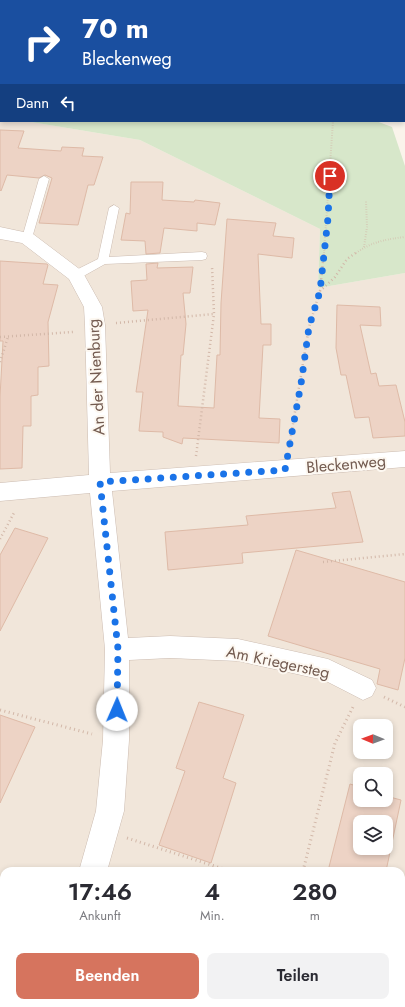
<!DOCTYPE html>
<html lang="de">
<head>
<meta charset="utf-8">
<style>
  :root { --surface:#fff; --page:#f2f2f3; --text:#2b2b33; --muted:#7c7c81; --accent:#d6745e }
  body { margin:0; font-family:Jost,sans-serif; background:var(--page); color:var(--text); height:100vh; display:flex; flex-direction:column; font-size:15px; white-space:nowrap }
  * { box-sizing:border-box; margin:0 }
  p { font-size:13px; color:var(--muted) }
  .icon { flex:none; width:22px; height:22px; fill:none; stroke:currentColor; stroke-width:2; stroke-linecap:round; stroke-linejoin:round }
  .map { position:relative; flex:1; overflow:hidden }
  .drawer { position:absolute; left:0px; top:867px; width:405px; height:140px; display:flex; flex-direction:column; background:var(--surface); border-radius:12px 12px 0 0; box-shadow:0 2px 6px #0003 }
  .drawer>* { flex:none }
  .hud { position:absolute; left:0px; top:0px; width:405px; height:122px; box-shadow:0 2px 6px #0003; background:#1a4fa0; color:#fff; overflow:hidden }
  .needle { width:26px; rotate:271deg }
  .buttons { position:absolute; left:353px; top:719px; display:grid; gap:8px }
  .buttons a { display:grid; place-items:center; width:40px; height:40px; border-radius:8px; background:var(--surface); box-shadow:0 2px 6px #0003; font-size:20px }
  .pin { position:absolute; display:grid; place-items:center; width:34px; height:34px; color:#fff; margin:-17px; border:2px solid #fff; border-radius:50%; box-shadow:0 1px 4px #0007 }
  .me { position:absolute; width:44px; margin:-22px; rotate:1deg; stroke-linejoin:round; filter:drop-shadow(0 0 3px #0008) }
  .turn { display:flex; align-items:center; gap:14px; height:84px; padding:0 16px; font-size:18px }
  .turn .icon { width:52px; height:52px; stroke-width:2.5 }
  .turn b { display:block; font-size:28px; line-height:34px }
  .then { display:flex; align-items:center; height:38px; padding:0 16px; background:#0003; gap:8px; font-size:15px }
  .eta { display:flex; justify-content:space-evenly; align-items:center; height:68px; text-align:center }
  .eta b { font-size:24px; font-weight:600; line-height:28px }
  .primary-button { display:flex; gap:8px; margin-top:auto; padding:8px 16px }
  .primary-button a { flex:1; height:46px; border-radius:8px; background:var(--accent); color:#fff; font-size:16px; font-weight:600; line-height:46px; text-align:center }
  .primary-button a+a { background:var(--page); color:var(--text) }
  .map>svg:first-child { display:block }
</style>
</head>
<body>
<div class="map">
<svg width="405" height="1007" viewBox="0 0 405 1007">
  <rect width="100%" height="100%" fill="#faf4eb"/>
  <path fill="#f1e6da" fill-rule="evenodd" d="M 0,117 L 1,121 L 25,121 L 140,140 L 320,229 L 318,288 L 405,273 L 405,1007 L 0,1007 ZM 360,726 L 386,726 L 386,752 L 360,752 ZM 360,774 L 386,774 L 386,800 L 360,800 ZM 360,822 L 386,822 L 386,848 L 360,848 ZM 4,871 L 401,871 L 401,1003 L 4,1003 Z"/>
  <path fill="#d7e7ca" d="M 0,0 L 405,0 L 405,13 L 404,1 L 1,1 L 1,117 Z
    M 25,121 L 376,121 L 392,127 L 405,166 L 405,273 L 318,288 L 320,229 L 140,140 Z"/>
  <path fill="#edd3c5" stroke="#debaa7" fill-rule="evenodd" d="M 0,130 L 24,131 L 18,148 L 61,151 L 62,147 L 84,148 L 82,156 L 103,157 L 94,185 L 88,185 L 78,225 L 39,223 L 52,178 L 45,175 L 39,178 L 7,175 L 1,191 L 0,190 Z
    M 131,182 L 163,182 L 162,200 L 194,202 L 195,200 L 220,203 L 215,225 L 197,223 L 197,231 L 164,228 L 160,253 L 146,254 L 145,241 L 121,240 L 126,213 L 130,214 Z
    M 227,219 L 276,223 L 273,236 L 294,238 L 292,258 L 258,254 L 261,324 L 271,324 L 271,345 L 263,345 L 259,418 L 280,419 L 279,443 L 183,438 L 182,444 L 163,437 L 163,432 L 139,431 L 143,392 L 136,392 L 148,310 L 133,311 L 131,281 L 147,280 L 146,264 L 158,263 L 157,268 L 193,267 L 190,293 L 183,293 L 186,324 L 183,355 L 181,355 L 178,406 L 214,408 L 217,355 L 220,355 L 221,303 Z
    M 0,261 L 47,264 L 48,265 L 43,284 L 58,285 L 48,322 L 49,366 L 38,367 L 38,395 L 31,396 L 31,426 L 23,426 L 22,468 L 0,469 L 0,397 L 3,341 L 0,341 Z
    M 337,305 L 380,307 L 381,326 L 360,325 L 371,374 L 376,373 L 379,386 L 396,385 L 405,422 L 405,436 L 373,438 L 369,417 L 355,418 L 346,375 L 341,375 L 336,348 Z
    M 350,491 L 363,542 L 242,553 L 243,563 L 168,570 L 165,532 L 248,525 L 246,516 L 336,508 L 332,493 Z
    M 15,528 L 48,538 L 0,631 L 0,555 Z
    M 296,550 L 405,582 L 405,658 L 398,690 L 377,684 L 380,669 L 268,636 Z
    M 199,702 L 244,715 L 223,778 L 236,783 L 211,863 L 159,845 L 185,771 L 176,768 Z
    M 0,715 L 35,727 L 0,803 Z
    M 350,784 L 360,787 L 360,800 L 386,800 L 386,796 L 401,800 L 386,871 L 328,871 ZM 360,822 L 386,822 L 386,848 L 360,848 Z"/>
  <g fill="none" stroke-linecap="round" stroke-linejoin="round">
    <g stroke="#ccbcb1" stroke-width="1">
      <path id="lane" d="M 44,176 L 49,179 L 32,238 L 31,240 L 23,240 L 22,238 L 39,179 Z
        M 114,205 L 119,208 L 109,257 L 202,252 L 206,253 L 207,256 L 206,259 L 202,260 L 105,264 L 80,278 L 72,278 L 71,275 L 72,272 L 98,259 L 109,208 Z"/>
    </g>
    <g stroke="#ccbcb1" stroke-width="1">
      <path id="street" d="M 0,227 L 33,234 L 82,271 L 102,307 L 105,325 L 110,473 L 405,451 L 405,467 L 112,491 L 128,638 L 170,636 L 238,639 L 328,659 L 372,680 L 376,688 L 372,696 L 363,700 L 324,680 L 238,661 L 170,658 L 129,660 L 129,740 L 124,811 L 107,871 L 79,871 L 96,811 L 103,740 L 105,649 L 90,493 L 0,501 L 0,483 L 89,475 L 85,325 L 84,307 L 69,279 L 22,243 L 0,239 Z
        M 31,1003 L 61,1003 L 59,1007 L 29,1007 Z"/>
    </g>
    <path stroke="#d2b7a8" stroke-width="2" stroke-dasharray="0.5 2" stroke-linecap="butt" d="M 364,247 L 367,227 L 366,201
      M 324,253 L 333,121
      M 356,253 C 371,242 387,239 405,237"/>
    <path stroke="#d2b7a8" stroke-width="2.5" stroke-dasharray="1 3" stroke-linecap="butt" d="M 320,291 L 324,252
      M 116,323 L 214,314
      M 0,337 L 73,332
      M 0,362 L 8,337
      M 289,448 L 309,327 L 320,291 L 335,277 L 347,259 L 357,252
      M 196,456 L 214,314 L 212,266
      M 0,539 L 15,511
      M 323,562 L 405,554"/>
    <path stroke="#d2b7a8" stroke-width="3" stroke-dasharray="1 3.5" stroke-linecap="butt" d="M 384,697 L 405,707
      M 0,710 L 92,734
      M 127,838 L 230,871
      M 303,871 L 335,743 L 353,707
      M 301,1003 L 302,1007
      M 268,1007 L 269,1003"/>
    <use href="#lane" fill="#fff" fill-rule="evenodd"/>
    <use href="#street" fill="#fff" fill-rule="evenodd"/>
  </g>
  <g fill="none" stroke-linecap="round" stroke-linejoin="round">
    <path stroke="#1a73e8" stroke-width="7" stroke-dasharray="0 12.6" d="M 117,710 L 118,649 L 100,482 L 285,470 L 301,384 L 309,327 L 320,291 L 328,218 L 330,176"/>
  </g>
  <g text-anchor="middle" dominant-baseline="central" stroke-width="4" stroke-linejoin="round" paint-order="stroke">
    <g font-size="16" fill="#735b50" stroke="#fdf8f1">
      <text transform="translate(96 377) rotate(-93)">An der Nienburg</text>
      <text transform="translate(346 464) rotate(-5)">Bleckenweg</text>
      <text transform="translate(278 662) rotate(12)">Am Kriegersteg</text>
    </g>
  </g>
</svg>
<div class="buttons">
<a><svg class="needle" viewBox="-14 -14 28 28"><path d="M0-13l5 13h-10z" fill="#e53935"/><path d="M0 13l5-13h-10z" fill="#7c7c81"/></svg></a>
<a><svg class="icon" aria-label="search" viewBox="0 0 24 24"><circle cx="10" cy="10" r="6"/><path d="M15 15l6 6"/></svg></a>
<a><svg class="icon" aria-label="layers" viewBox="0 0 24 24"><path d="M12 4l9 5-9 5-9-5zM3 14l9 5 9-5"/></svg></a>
</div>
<div class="pin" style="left:330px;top:176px;background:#d93025"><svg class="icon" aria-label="arrive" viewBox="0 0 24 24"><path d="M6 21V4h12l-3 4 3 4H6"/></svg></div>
<svg class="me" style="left:117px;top:710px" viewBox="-20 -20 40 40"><circle r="19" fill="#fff"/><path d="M0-13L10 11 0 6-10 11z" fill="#1a73e8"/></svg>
<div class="hud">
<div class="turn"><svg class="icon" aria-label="right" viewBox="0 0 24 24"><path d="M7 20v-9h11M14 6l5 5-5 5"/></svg><div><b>70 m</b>Bleckenweg</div></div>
<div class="then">Dann<svg class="icon" aria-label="left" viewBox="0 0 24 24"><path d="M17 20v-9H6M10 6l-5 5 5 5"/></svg></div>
</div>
<section class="drawer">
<div class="eta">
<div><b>17:46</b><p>Ankunft</p></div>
<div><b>4</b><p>Min.</p></div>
<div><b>280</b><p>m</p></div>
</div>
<div class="primary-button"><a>Beenden</a><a>Teilen</a></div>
</section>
</div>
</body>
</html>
